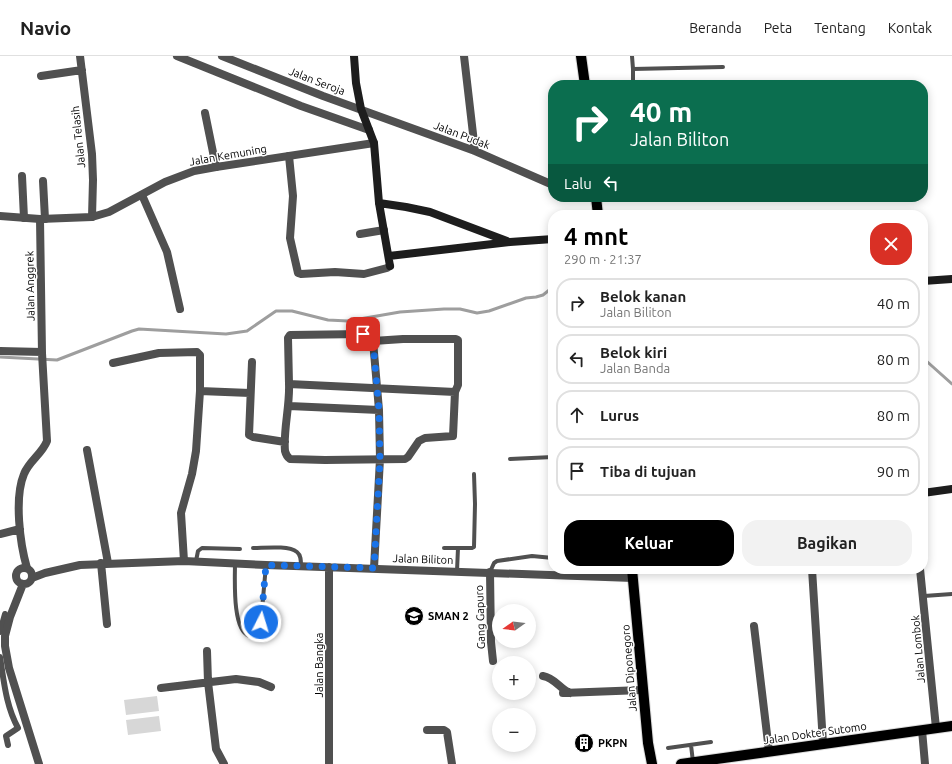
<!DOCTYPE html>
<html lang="id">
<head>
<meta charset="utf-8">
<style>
  :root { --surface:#fff; --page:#f2f2f2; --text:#222; --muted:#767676; --line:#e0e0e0; --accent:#000 }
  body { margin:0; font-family:Ubuntu,sans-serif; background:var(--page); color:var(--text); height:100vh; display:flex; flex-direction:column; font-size:15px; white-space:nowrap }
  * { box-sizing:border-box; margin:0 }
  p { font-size:13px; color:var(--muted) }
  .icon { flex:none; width:22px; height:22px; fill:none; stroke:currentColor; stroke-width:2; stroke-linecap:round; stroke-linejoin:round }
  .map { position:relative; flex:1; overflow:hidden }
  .drawer { position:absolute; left:548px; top:154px; width:380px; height:364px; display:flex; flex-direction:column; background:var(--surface); border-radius:16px; box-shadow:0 2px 10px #0003 }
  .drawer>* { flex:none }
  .guide { position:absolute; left:548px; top:24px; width:380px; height:122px; border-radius:16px; box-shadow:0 2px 10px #0003; background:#0b6e4f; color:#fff; overflow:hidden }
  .needle { width:26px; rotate:256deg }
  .tools { position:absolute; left:492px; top:548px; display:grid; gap:8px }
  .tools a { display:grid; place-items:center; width:44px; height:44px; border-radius:50%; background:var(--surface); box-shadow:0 2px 10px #0003; font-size:20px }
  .pin { position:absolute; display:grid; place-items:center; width:34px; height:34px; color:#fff; margin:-17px; border-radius:8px; box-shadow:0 2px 6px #0006 }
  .me { position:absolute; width:44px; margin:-22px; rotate:5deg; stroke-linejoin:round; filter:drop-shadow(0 0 3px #0008) }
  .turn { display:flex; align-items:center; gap:14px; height:84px; padding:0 16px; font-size:18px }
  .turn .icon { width:52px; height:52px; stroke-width:2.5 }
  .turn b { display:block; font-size:28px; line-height:34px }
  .then { display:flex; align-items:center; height:38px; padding:0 16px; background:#0003; gap:8px; font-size:15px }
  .round { display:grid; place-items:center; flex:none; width:42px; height:42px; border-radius:16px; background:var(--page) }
  .headline { display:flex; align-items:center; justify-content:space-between; height:68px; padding:0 16px }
  h1 { font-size:24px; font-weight:600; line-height:30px; color:var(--accent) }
  .cta { display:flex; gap:8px; margin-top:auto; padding:8px 16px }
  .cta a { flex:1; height:46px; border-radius:16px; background:var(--accent); color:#fff; font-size:16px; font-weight:600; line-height:46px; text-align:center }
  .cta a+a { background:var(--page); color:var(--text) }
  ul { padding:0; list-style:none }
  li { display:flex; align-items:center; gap:12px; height:50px; margin:0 8px 6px; padding:0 8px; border:2px solid var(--line); border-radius:16px }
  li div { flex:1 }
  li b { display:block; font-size:15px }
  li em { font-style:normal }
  header { display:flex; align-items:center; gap:24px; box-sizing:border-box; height:56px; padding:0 20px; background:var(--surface); border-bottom:1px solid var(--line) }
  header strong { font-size:19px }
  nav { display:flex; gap:22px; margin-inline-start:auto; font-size:14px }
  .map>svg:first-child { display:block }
</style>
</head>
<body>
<header>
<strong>Navio</strong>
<nav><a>Beranda</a><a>Peta</a><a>Tentang</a><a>Kontak</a></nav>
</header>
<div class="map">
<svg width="952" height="708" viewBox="0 0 952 708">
  <rect width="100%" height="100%" fill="#fff"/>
  <path fill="#d7d7d7" d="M 157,640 L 159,655 L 126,659 L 124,644 Z
    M 159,660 L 161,675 L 128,679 L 126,664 Z"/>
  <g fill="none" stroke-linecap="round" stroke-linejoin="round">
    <path stroke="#9e9e9e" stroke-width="3" d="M 0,301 L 57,304 L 132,275 L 139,273 L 226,278 L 247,275 L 276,255 L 292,255 L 328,264 L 348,265 L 400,256 L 444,253 L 460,253 L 477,257 L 489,255 L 526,242 L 536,241 L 543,239 L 553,231
      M 923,302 L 952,328"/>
    <g stroke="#dbdbdb" stroke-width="12">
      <path id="primary" d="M 581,0 L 585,29
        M 596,141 L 598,159
        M 632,513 L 648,687 L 652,708
        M 681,708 L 952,670"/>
    </g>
    <path stroke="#505050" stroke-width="4" d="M 632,0 L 633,13 L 723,11
      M 633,13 L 633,29
      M 510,403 L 553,401
      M 253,492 C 264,492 288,489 297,496 C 301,499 301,505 301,510
      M 444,492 L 472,492 L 474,491 L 475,448 L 474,418
      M 196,505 L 198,495 L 202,492 L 240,493
      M 235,507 C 235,523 232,574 249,580 C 254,581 256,579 260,576 L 266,509
      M 457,515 L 458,492
      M 490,516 L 494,507 L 497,505 L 532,500 L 553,502
      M 924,540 L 952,538
      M 691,689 L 693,706
      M 668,692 L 711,686"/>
    <path stroke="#505050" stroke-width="6" d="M 0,576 L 5,558
      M 0,601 C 4,626 6,650 18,672 L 6,680 L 8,689"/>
    <path stroke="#505050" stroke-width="8" d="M 80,0 L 92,98 L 93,124 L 92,161
      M 177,0 L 301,50 L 369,74
      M 222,0 L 323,40 L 475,95 L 553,129
      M 464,0 L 475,95
      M 41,20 L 82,14
      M 205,57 L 216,111
      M 289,100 L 293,140 L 290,182 L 298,217 L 301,218 L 335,216 L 364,218 L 387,212 L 390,210
      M 22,120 L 24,162
      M 43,125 L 45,163
      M 142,139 L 167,196 L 180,253
      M 360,178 L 384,174
      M 373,285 L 403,283 L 456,283 L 458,284 L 458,329 L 455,336 L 453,380 L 425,382 L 419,385 L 408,401 L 405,403 L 325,404 L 290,403 C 287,401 286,399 285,395 C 283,375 290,350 289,328 L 455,336
      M 0,295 L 42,296
      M 252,306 L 249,379 L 253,381 L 285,386
      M 113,307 L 159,297 L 197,296 L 200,299 L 200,335 L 196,395 L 192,418 L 181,457 L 184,505
      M 289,328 L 288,282 L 290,279 L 363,278 L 368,278 L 371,281 L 373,285 L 379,354 L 380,403 L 374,512
      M 200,335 L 250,337
      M 289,350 L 379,354
      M 87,394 L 108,507
      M 0,478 L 20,473
      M 101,507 L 107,568
      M 27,512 C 20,488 14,442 24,418 C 29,405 42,398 47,385 L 42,297 L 40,163
      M 812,513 L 823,687
      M 490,516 L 491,586 L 493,605
      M 754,570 L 769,695
      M 207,595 L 208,626 L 216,693 L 224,708
      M 543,620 C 555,622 560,633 570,637
      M 161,632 L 236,623 L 259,626 L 271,631
      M 563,637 L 642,634
      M 427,674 L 444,674 L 447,676 L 452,708
      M 922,674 L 925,708"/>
    <path stroke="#505050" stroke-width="8" d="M 0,160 L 40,163 L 92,161 L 109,156 L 165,126 L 194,115 L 216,111 L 374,87
      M16 520a8 8 0 1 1 16 0a8 8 0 1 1-16 0Z
      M 920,513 L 936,672
      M 32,522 L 45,517 L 80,509 L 184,505 L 266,509 L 633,522
      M 23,528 L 10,561 L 5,580 L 5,590 L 9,612 L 39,708
      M 329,708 L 329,511"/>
    <path stroke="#1d1d1d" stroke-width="8" d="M 354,0 L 356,27 L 361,53 L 374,87 L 379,147 L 390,210
      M 379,147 L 406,151 L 430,156 L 507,185
      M 389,200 L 510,186 L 553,183
      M 923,225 L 952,223
      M 923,437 L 952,433"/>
    <use href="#primary" stroke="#000" stroke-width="10"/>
  </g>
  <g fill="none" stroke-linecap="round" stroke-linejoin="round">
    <path stroke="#1a73e8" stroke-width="7" stroke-dasharray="0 12.6" d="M 261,566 L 266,509 L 374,512 L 380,404 L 379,354 L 373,286 C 371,280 369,278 363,278"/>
  </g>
  <defs>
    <g id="school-disc" transform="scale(1)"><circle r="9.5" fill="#000" stroke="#fff"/><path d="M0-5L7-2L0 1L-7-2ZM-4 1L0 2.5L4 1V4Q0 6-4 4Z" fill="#fff"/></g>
    <g id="building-disc" transform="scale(1)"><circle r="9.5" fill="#000" stroke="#fff"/><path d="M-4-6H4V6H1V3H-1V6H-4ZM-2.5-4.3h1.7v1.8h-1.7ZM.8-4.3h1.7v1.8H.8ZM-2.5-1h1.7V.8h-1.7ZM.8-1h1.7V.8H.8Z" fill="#fff"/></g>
  </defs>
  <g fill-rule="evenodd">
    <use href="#school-disc" x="414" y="560"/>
    <use href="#building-disc" x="584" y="687"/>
  </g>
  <g text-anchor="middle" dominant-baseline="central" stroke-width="3" stroke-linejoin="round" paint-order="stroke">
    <g font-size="11" fill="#000" stroke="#fff">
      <text transform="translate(317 25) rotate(21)">Jalan Seroja</text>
      <text transform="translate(462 79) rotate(21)">Jalan Pudak</text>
      <text transform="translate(78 81) rotate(-96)">Jalan Telasih</text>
      <text transform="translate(228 99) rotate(-10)">Jalan Kemuning</text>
      <text transform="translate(30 230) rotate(-91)">Jalan Anggrek</text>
      <text transform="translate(423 503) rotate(2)">Jalan Biliton</text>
      <text transform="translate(480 561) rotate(-92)">Gang Gapuro</text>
      <text transform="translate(918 593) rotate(-95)">Jalan Lombok</text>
      <text transform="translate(319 609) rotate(-90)">Jalan Bangka</text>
      <text transform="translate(629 612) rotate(-95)">Jalan Diponegoro</text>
      <text transform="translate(815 677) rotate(-8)">Jalan Dokter Sutomo</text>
    </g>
    <g font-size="11" font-weight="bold" fill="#000" stroke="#fff" text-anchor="start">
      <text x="428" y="560">SMAN 2</text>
      <text x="598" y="687">PKPN</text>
    </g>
  </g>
</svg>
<div class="tools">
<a><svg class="needle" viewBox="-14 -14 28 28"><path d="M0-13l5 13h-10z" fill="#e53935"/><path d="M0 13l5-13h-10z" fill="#767676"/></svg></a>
<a>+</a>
<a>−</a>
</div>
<div class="pin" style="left:363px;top:278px;background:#d93025"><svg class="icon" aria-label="arrive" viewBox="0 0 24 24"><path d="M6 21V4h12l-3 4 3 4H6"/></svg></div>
<svg class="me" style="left:261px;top:566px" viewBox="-20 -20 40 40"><circle r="17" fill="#1a73e8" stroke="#fff" stroke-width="3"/><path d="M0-11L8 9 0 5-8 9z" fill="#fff"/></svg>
<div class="guide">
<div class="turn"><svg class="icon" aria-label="right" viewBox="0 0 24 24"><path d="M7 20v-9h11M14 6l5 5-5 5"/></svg><div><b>40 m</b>Jalan Biliton</div></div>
<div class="then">Lalu<svg class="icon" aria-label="left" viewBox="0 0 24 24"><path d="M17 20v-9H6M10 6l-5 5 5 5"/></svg></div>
</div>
<section class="drawer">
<div class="headline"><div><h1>4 mnt</h1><p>290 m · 21:37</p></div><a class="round" style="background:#d93025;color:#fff"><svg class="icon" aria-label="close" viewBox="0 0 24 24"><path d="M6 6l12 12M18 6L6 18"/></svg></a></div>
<ul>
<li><svg class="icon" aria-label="right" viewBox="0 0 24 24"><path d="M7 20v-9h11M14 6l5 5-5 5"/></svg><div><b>Belok kanan</b><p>Jalan Biliton</p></div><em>40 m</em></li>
<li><svg class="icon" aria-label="left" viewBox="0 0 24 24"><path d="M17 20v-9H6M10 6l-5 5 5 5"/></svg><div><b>Belok kiri</b><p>Jalan Banda</p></div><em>80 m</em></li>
<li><svg class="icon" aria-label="ahead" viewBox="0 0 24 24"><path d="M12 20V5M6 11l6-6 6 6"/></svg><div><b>Lurus</b></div><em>80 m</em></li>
<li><svg class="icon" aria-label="arrive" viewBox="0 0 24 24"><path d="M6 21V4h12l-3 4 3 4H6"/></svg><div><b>Tiba di tujuan</b></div><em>90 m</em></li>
</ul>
<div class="cta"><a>Keluar</a><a>Bagikan</a></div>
</section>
</div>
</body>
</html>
